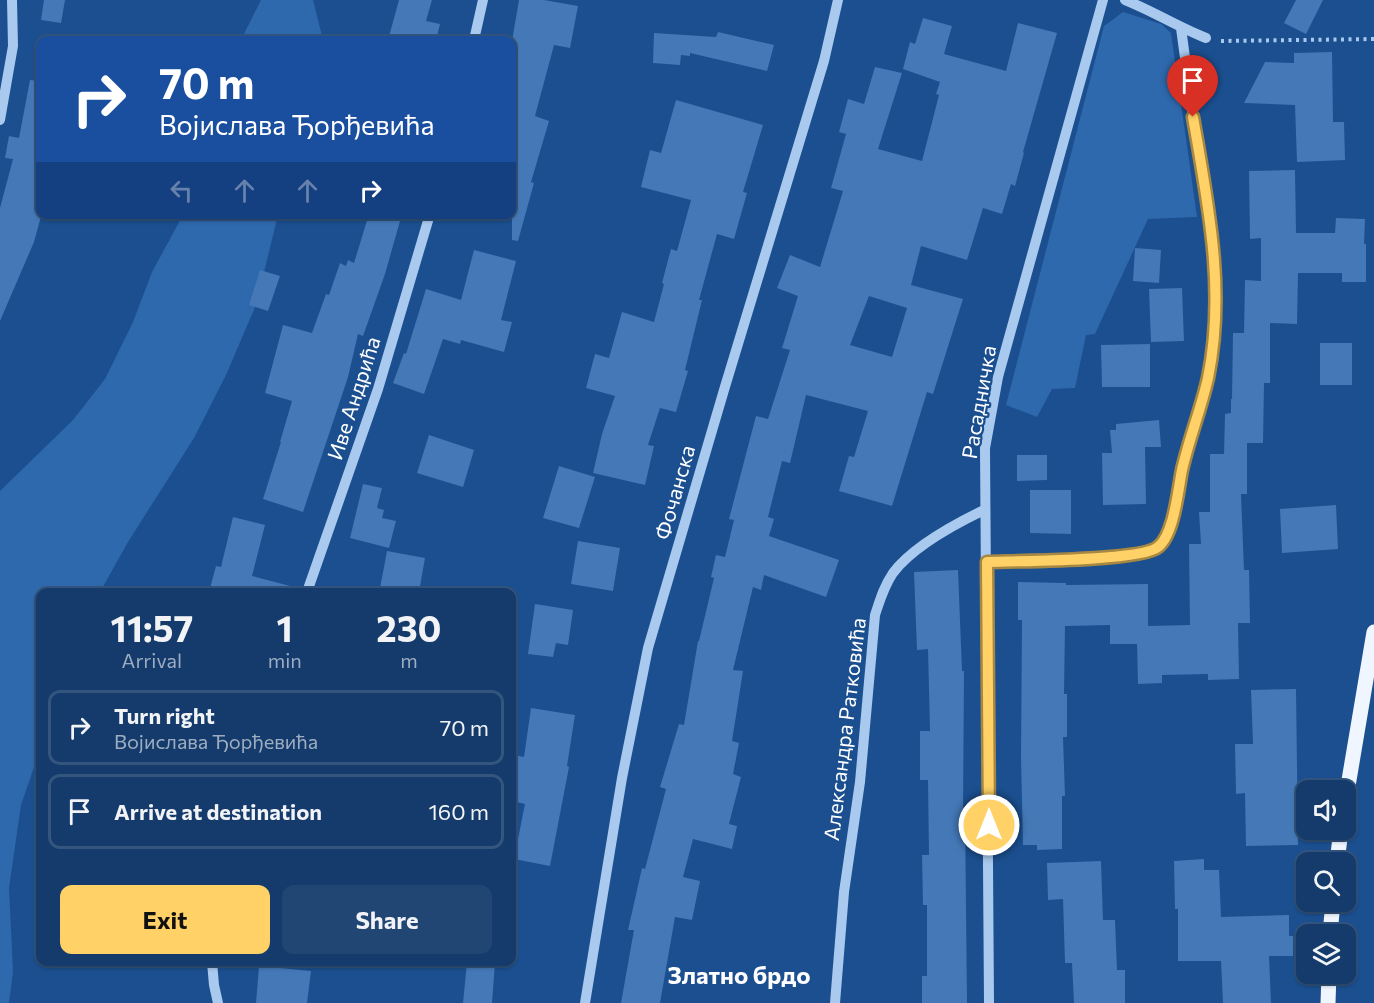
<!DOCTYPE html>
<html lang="en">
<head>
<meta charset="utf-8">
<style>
  :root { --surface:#143b6b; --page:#214673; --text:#f1f3f6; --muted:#9dadc1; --line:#33557e; --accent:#ffd166 }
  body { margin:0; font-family:Commissioner,sans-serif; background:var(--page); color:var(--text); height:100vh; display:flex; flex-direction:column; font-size:22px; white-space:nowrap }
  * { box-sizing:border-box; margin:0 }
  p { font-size:20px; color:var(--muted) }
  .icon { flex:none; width:33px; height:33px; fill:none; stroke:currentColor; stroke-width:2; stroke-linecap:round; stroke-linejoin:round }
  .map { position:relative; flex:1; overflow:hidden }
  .sheet { position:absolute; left:36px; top:588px; width:480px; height:378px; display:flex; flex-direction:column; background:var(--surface); border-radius:12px; box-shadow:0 2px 4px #0004,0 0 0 2px var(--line) }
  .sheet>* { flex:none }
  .hud { position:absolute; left:36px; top:36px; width:480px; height:183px; border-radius:12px; box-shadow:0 2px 4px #0004,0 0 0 2px var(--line); background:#1a4fa0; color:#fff; overflow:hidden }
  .tools { position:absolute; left:1296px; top:780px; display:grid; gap:12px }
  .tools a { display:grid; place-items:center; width:60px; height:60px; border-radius:12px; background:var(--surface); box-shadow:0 2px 4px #0004,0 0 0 2px var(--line); font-size:30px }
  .pin { position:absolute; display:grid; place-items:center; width:51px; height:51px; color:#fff; margin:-62px -26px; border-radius:50% 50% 50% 0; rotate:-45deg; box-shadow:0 0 6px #0007 }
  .pin .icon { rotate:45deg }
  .me { position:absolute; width:66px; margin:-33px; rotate:0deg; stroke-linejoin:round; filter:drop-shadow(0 0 4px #0008) }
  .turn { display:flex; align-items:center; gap:21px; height:126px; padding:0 24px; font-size:27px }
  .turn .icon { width:78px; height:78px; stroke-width:2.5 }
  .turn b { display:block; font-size:42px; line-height:51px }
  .lanes { display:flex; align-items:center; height:57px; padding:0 24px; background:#0003; justify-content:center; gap:30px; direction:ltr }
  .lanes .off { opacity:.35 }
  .eta { display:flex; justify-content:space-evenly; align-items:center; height:102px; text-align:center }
  .eta b { font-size:36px; font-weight:700; line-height:42px }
  .primary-button { display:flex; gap:12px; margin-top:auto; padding:12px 24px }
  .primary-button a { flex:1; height:69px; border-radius:12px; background:var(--accent); color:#111; font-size:24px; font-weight:700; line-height:69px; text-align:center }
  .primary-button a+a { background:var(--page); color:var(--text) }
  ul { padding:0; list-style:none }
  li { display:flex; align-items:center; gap:18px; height:75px; margin:0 12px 9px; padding:0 12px; border:3px solid var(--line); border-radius:12px }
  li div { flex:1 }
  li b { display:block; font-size:22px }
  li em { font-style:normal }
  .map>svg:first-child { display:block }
</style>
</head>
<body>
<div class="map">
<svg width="1374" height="1003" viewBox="0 0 1374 1003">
  <rect width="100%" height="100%" fill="#1b4f8f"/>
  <path fill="#2e69ad" d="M 261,0 L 313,0 L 323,40 L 241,40 Z
    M 1123,12 L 1161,24 L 1171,33 L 1197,217 L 1148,219 L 1095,334 L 1086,335 L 1075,388 L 1052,389 L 1037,417 L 1006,405 L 1104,26 Z
    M 183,215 L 278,215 L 256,305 L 226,375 L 194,438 L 128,542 L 100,592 L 40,592 L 40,750 L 21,805 L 9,888 L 13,972 L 9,1003 L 0,1003 L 0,491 L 73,420 L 105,379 L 133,322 L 152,272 Z"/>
  <path fill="#4478b7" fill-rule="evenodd" d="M 44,0 L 65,0 L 61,23 L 41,20 Z
    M 399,0 L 432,0 L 426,21 L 440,24 L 436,40 L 388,40 Z
    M 519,0 L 544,0 L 578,6 L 570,48 L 554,45 L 535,116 L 549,121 L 531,182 L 534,183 L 518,241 L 512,240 L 512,41 Z
    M 1296,0 L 1323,0 L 1306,34 L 1284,23 Z
    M 923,18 L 952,26 L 944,54 L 1006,71 L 1018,23 L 1057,33 L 1023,152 L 1024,153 L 1015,186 L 1011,184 L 1002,214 L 983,208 L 967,260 L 921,246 L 911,285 L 963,299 L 933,394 L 927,392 L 892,506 L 839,491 L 849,456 L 854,457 L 868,411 L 806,395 L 790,463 L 782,461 L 768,517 L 774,519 L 769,536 L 839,560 L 826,597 L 764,575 L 761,590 L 753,587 L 733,670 L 743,671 L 732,741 L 739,743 L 733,774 L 741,777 L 729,824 L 737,826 L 732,849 L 693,839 L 683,877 L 700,881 L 692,920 L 675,917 L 660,1003 L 621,1003 L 634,930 L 628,930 L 642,868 L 645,869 L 666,789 L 660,787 L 679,724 L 684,725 L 698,641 L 699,641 L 714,578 L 711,577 L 716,555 L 725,557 L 734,520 L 729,519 L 756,416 L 768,419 L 790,350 L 782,348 L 798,296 L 777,288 L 790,255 L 820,267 L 843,191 L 831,188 L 846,134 L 839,132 L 848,99 L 864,104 L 875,67 L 902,73 L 878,149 L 922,161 L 939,95 L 936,94 L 940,82 L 903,69 L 910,42 L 915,44 ZM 869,296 L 907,308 L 892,357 L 850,345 Z
    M 718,32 L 774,45 L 767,71 L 690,53 L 690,56 L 681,55 L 680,65 L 653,63 L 654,33 L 716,37 Z
    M 1332,52 L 1333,122 L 1344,122 L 1345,160 L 1297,162 L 1295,105 L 1244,103 L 1265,62 L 1294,63 L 1294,53 Z
    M 30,80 L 40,81 L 40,220 L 34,242 L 0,321 L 0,208 L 13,159 L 5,158 L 9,136 L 19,138 Z
    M 676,100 L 763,125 L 743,192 L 747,193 L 734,239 L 717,234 L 699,300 L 702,300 L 685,370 L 688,371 L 676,412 L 660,408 L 648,445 L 654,446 L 645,485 L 593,473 L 602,434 L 615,396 L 586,388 L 595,354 L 609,358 L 622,312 L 654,322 L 664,284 L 662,283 L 671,249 L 677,251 L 691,200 L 641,187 L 650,150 L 661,153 Z
    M 1295,170 L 1296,233 L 1335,233 L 1336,218 L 1365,219 L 1364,244 L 1366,244 L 1366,282 L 1342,282 L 1342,273 L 1298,273 L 1297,324 L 1270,323 L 1270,383 L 1264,383 L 1263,443 L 1247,443 L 1247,494 L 1241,494 L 1244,570 L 1249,570 L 1250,623 L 1238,623 L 1239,679 L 1208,680 L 1208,674 L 1162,675 L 1162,683 L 1138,684 L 1137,644 L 1110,644 L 1110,625 L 1065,626 L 1064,694 L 1067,694 L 1067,737 L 1063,737 L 1065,796 L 1062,796 L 1062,849 L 1037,850 L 1037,845 L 1023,845 L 1021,758 L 1022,620 L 1018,620 L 1018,582 L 1066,583 L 1066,585 L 1148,584 L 1148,626 L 1190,625 L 1189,544 L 1201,544 L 1199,512 L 1210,512 L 1210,454 L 1224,454 L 1225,414 L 1231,413 L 1231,399 L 1232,399 L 1233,333 L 1244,333 L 1245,280 L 1261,281 L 1261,238 L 1250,239 L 1249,171 Z
    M 369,214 L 402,214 L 385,274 L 363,336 L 358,334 L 348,377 L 303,512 L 263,499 L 281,442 L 280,442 L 292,401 L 265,393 L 283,325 L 312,333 L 326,294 L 329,295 L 340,263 L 346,266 L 348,260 L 354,263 Z
    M 1135,248 L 1161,250 L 1159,283 L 1133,281 Z
    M 474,250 L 516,261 L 501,320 L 512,322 L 504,352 L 461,340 L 460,344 L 443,339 L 424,394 L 393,383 L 404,353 L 406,354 L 426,289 L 461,300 Z
    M 260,270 L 280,276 L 268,311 L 249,305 Z
    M 1182,288 L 1184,341 L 1151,342 L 1149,289 Z
    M 1320,343 L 1352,343 L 1352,385 L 1320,385 Z
    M 1150,344 L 1150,387 L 1102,387 L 1101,345 Z
    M 1159,420 L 1161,447 L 1145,447 L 1146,504 L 1103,505 L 1102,453 L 1112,453 L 1110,430 L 1116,430 L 1116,424 Z
    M 429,435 L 474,450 L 463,487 L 417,473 Z
    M 1017,455 L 1047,455 L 1047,480 L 1017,481 Z
    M 559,466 L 595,477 L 579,528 L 543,518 Z
    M 363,484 L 382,488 L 377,508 L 384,510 L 382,518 L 396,521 L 389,548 L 350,538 Z
    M 1030,490 L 1071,490 L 1071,534 L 1030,533 Z
    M 1336,505 L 1338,549 L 1282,553 L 1280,509 Z
    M 233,517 L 265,525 L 252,576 L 290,586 L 289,592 L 209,592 L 216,566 L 221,567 Z
    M 578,541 L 620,548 L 613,591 L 571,584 Z
    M 387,551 L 425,558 L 419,592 L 380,588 Z
    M 958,570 L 962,671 L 964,671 L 963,813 L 965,813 L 967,1003 L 922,1003 L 922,976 L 927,976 L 927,905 L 923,905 L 922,855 L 929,855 L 928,780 L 920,780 L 920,731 L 930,731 L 928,649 L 917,650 L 914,572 Z
    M 535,604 L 573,610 L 568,645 L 556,643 L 553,657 L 528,654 Z
    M 1296,689 L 1298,845 L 1246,846 L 1245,793 L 1236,794 L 1235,744 L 1253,744 L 1251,690 Z
    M 531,708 L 575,715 L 567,766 L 569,767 L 550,866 L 514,859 L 525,804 L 512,801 L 512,768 L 514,755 L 524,757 Z
    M 1204,859 L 1204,870 L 1219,870 L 1221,917 L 1289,915 L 1289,936 L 1293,936 L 1293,956 L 1269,956 L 1271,1003 L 1223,1003 L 1221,961 L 1178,961 L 1178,909 L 1175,909 L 1174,861 Z
    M 1101,861 L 1103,920 L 1115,920 L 1117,970 L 1125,970 L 1125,1003 L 1074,1003 L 1072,963 L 1065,963 L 1063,899 L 1048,900 L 1047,863 Z
    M 467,962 L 495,962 L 492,1003 L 463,1003 Z
    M 259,966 L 311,971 L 307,1003 L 256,1003 Z"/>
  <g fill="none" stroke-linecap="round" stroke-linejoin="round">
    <path stroke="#a9c9ee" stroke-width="4" stroke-dasharray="3 4.5" stroke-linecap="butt" d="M 1221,41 L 1374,39"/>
    <path stroke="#a9c9ee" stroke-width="10" d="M 1125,0 C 1153,11 1178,27 1206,38
      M 474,40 L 483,0
      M 0,120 L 13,46 L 12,0
      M 987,562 L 1121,557 L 1145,554 L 1158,547 L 1168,535 L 1187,449 L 1208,378 L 1217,306 L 1213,230 L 1193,117 L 1181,28
      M 307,592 L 378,389 L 430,214
      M 212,962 L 214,985 L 218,1003
      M 585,1003 L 622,778 L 648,648 L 724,390 L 824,61 L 838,0
      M 835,1003 L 844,892 L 860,782 L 875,615 C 880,600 884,586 893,573 C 913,546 955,524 984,510
      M 989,1003 L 985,448 L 998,377 L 1103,0"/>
    <path stroke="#f0f6ff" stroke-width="15" d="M 1346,798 L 1374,632
      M 1337,862 L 1341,830
      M 1330,934 L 1333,902
      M 1328,1003 L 1329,974"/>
  </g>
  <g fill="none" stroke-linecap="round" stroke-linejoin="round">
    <g stroke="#a68842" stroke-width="15">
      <path id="route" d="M 989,825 L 987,562 C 1016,561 1142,561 1158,547 C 1174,535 1178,490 1182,470 C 1189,439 1201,409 1208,378 C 1226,290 1208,204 1193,117"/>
    </g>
    <use href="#route" stroke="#ffd166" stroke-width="10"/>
  </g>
  <g text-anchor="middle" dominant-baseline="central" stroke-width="4.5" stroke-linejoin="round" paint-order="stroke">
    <g font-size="21" fill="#fff" stroke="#1b4f8f">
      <text transform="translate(353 398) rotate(-72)">Иве Андрића</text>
      <text transform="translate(978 402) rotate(-80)">Расадничка</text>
      <text transform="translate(674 492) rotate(-74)">Фочанска</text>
      <text transform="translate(844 729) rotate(-83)">Александра Ратковића</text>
    </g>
    <g font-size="24" font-weight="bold" fill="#fff" stroke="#1b4f8f">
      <text x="739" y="974">Златно брдо</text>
    </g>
  </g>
</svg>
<div class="tools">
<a><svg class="icon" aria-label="sound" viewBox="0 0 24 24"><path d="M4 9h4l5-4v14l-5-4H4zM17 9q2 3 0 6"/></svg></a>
<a><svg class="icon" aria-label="search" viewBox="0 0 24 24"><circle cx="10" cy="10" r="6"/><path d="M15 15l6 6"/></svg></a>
<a><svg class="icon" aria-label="layers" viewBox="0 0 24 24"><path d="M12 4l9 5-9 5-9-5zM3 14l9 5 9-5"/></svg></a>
</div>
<div class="pin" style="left:1193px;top:117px;background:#d93025"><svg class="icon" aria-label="arrive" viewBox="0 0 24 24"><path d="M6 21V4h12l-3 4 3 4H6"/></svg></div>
<svg class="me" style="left:989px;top:825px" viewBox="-20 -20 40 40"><circle r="17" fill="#ffd166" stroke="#fff" stroke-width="3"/><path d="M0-11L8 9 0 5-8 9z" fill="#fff"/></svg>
<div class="hud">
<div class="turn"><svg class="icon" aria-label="right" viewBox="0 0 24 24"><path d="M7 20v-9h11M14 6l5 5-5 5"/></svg><div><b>70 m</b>Војислава Ђорђевића</div></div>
<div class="lanes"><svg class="icon off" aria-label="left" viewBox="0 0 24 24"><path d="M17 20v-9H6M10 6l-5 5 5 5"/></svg><svg class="icon off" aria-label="ahead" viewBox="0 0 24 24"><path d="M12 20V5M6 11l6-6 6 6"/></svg><svg class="icon off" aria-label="ahead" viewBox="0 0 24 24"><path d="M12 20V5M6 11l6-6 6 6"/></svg><svg class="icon" aria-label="right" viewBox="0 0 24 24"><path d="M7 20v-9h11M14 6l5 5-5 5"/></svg></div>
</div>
<section class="sheet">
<div class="eta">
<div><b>11:57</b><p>Arrival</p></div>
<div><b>1</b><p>min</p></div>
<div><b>230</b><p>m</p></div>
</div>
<ul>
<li><svg class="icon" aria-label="right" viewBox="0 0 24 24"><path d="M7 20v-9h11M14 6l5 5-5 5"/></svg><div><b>Turn right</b><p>Војислава Ђорђевића</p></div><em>70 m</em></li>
<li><svg class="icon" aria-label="arrive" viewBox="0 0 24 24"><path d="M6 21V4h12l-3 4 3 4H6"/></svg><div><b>Arrive at destination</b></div><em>160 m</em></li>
</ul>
<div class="primary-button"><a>Exit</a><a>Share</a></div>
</section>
</div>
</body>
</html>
